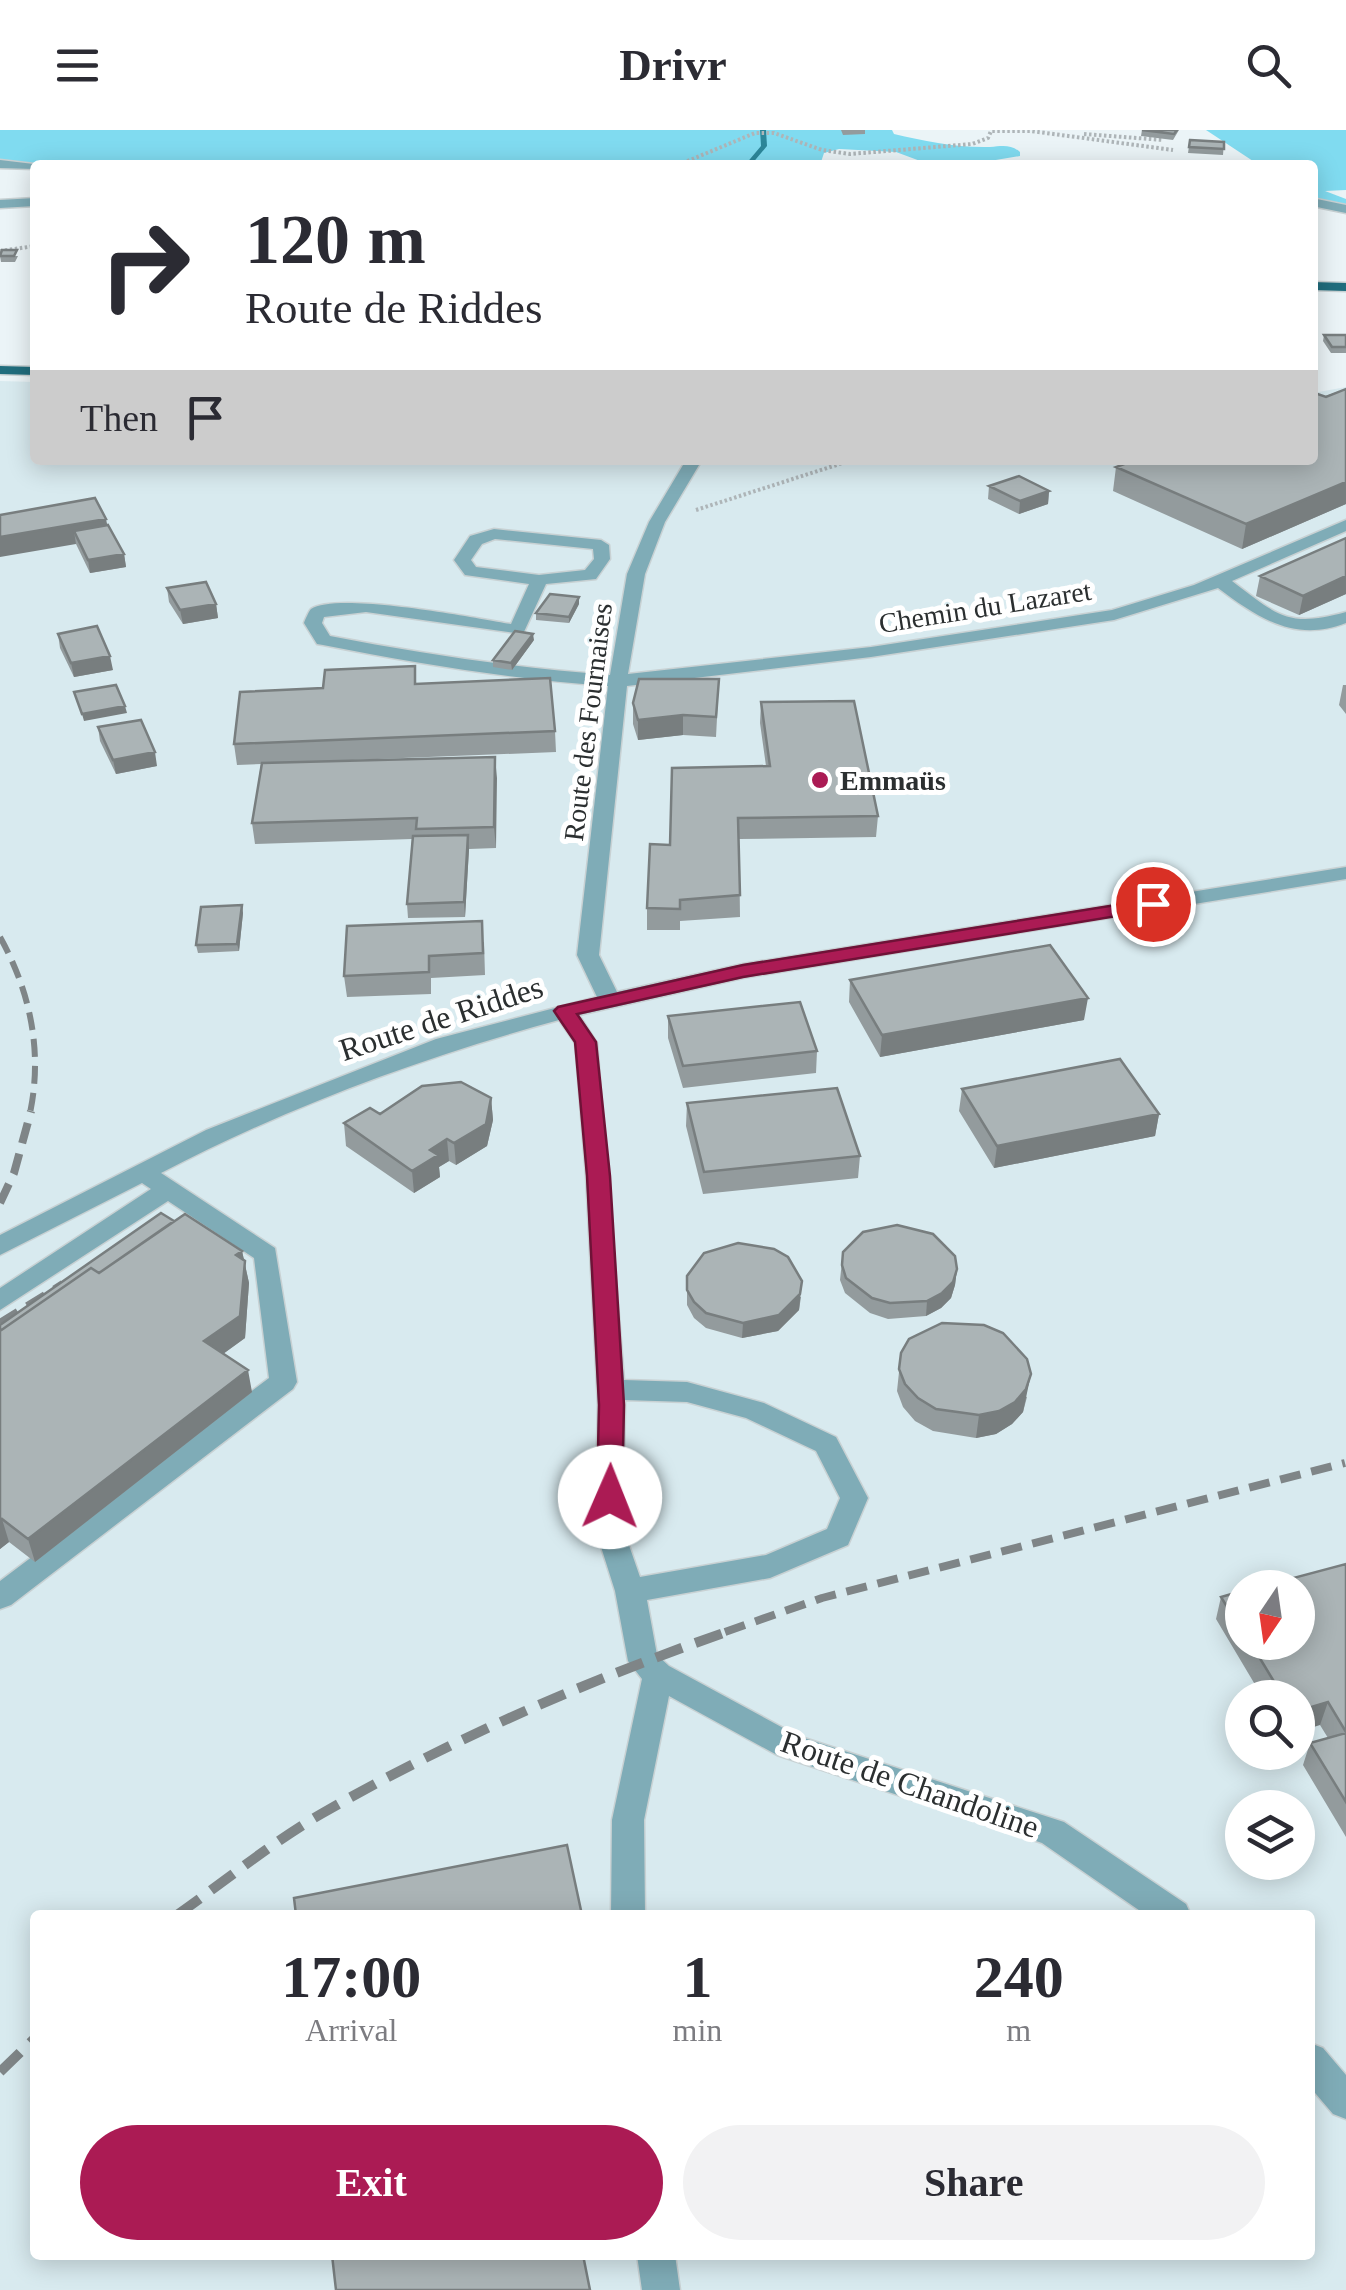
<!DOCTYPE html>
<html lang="en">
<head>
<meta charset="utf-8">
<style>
  :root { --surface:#fff; --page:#f2f2f3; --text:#2b2b33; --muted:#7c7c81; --accent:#ab1b54 }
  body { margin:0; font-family:Georgia,serif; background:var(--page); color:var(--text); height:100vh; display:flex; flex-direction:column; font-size:38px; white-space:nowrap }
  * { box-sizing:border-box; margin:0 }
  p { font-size:32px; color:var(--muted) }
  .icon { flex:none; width:55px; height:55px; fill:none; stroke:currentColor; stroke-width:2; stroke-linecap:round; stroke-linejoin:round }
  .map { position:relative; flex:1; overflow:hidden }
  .side { position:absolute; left:30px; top:1780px; width:1285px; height:350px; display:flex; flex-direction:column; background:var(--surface); border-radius:10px; box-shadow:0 5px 25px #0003 }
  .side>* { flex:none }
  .top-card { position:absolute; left:30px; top:30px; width:1288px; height:305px; border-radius:10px; box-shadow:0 5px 25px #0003; background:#fff; color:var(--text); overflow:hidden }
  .needle { width:65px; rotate:193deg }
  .controls { position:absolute; left:1225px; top:1440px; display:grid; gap:20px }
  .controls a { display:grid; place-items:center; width:90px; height:90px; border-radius:50%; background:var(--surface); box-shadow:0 5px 25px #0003; font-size:50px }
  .pin { position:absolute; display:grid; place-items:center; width:85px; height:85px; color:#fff; margin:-42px; border:5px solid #fff; border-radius:50%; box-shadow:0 2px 10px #0007 }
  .me { position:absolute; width:110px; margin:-55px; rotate:1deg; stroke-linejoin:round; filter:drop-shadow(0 0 8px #0008) }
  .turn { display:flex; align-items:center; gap:35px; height:210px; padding:0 50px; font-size:45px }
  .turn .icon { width:130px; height:130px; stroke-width:2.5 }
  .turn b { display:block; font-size:70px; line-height:85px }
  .then { display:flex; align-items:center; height:95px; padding:0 50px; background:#0003; gap:20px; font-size:38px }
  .eta { display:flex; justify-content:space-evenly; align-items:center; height:170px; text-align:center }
  .eta b { font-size:60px; font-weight:600; line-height:70px }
  .primary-button { display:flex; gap:20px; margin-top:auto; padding:20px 50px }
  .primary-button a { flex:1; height:115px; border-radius:60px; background:var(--accent); color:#fff; font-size:40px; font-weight:600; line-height:115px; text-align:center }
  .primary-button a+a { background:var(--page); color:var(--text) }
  header { display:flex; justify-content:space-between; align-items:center; height:130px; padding:0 50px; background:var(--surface); font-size:45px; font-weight:600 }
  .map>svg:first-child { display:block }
</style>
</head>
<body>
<header><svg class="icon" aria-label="menu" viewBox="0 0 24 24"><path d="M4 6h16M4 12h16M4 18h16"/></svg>Drivr<svg class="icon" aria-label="search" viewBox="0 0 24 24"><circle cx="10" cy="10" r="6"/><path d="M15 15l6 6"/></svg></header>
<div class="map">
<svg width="1346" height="2160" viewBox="0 0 1346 2160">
  <rect width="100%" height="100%" fill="#ebf4f7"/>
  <path fill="#d8eaef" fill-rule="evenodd" d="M 0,251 L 35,252 L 35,330 L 1312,330 L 1313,263 L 1346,257 L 1346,2160 L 0,2160 ZM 1242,1458 L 1298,1458 L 1298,1512 L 1242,1512 ZM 1242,1568 L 1298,1568 L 1298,1622 L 1242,1622 ZM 1242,1678 L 1298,1678 L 1298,1732 L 1242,1732 ZM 35,1785 L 1310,1785 L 1310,2125 L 35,2125 Z"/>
  <path fill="#80dbf0" d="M 0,0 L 892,0 L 894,4 C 924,11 958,18 990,17 C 1002,16 1011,14 1020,22 L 1020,26 L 966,35 L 931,35 L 896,22 L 839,19 L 824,23 L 820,35 L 61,35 L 0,32 Z
    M 1206,0 L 1346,0 L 1346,60 L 1325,61 L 1346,69 L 1346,76 L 1313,69 L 1312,35 L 1259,35 Z"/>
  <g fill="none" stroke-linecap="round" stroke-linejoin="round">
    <path fill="#2c879a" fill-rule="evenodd" d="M 760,0 L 766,0 L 767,16 L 751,35 L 745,35 L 761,16 Z"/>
    <g stroke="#c8d1d3" stroke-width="3">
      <path id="minor" d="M 0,30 L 42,35 L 35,35 L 35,39 L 0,38 Z
        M 35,68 L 35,76 L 0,78 L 0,70 Z
        M 1312,68 L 1346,75 L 1346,83 L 1312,76 Z
        M 686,330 L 702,330 L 665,392 L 645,444 L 628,544 L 871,517 L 1112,480 L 1194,455 L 1346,390 L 1346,401 L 1232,451 C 1278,486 1288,498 1346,482 L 1346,493 C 1295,513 1258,488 1218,458 L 1114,490 L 871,527 L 627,556 L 599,825 L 617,862 L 743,834 L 1346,737 L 1346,749 L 743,848 L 579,885 L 597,913 L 624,1250 L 687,1252 L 764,1273 L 836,1307 L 868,1368 L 848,1415 L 770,1448 L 647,1470 L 657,1525 L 669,1536 L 798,1606 L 1064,1692 L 1186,1774 L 1191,1785 L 1146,1785 L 1042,1713 L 777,1625 L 669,1566 L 644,1690 L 645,1785 L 611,1785 L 612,1690 L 642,1549 L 628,1531 L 615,1461 L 595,1398 L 598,1275 L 586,1045 L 575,913 L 559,890 C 423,927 287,977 161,1043 L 275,1118 L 297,1252 L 293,1259 L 11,1475 L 0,1479 L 0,1451 L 269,1248 L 254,1128 L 168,1071 L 0,1180 L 0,1158 L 151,1059 L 142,1053 L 0,1125 L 0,1105 L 206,1000 L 436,909 L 597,867 L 577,825 L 608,556 C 512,549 418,534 323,515 L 317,514 L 304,493 C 305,490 309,481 311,479 C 337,461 476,488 511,494 L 529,454 L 465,445 L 454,430 L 470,406 L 494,399 L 601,410 L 609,415 L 610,429 L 596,449 L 546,454 L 523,504 L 366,482 L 324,487 L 322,493 L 330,506 C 423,524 515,538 610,545 L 627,444 L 649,392 ZM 495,409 L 593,419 L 594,429 L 585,440 L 539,445 L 476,437 L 471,430 L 482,414 ZM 625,1270 L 687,1272 L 746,1288 L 816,1321 L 840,1368 L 827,1399 L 766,1425 L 640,1447 L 623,1398 Z
        M 1310,1913 L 1323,1918 L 1346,1945 L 1346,1989 L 1333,1984 L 1310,1957 Z
        M 637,2125 L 675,2125 L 680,2160 L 642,2160 Z"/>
    </g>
    <g stroke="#c8d1d3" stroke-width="3">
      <path id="major" d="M 1312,152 L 1346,153 L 1346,161 L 1312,160 Z
        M 0,236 L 35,237 L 35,245 L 0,244 Z"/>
    </g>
    <path stroke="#aeb5b8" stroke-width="4" stroke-dasharray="2.5 2.5" stroke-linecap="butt" d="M 1084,4 L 1163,10
      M 678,35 L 755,3 L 774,3 L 822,20 L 850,24 L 972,14 L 988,8 L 991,1 L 1031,1 L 1173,20
      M 0,121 L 35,116
      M 696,380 L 852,330"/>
    <use href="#minor" fill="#7facb7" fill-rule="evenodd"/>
    <use href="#major" fill="#206d7d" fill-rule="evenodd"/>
    <path stroke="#7f8587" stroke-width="6" stroke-dasharray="18 9" stroke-linecap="butt" d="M 0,807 C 30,861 43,921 30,983"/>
    <path stroke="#7f8587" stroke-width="8" stroke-dasharray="21 11" stroke-linecap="butt" d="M 0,1073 L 14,1043 L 31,981
      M 0,1193 L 63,1154
      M 725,1502 L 822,1468 L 1345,1333"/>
    <path stroke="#7f8587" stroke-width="10" stroke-dasharray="28 14" stroke-linecap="butt" d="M 177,1785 C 224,1752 271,1713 321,1684 C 451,1609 591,1549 732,1500
      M 0,1942 L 35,1908"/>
  </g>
  <path fill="#939b9d" d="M 841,0 L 865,0 L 865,4 L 843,5 Z
    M 1142,0 L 1179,0 L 1173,10 L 1141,6 Z
    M 1190,10 L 1224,12 L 1223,25 L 1188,23 Z
    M 0,126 L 18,126 L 15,132 L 1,132 Z
    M 1324,205 L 1346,205 L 1346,223 L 1331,223 L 1323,211 Z
    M 1346,259 L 1346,374 L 1242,419 L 1113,361 L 1116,337 Z
    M 989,356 L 1049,361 L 1048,374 L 1019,384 L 988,369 Z
    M 0,385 L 108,395 L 124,424 L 126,437 L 90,443 L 76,414 Z
    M 1346,408 L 1346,464 L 1299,485 L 1256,466 L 1260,446 Z
    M 167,458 L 216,474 L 218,488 L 183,494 L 169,472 Z
    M 579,474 L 569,493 L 536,490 L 536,483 Z
    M 58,504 L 113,540 L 74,547 L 60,518 Z
    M 534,510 L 512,540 L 493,537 L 493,530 Z
    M 417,554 L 555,601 L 556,622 L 302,632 L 495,627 L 496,718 L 469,719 L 465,787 L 408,788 L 407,774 L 412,709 L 255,714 L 252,693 L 261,634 L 237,635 L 234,614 Z
    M 1343,555 L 1346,555 L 1346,584 L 1339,575 Z
    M 718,569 L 716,607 L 683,605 L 638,610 L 633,594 L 633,573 Z
    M 761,572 L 878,686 L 876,707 L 739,709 L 740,787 L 680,791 L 680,800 L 647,800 L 647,778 L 670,715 L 766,636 L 760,593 Z
    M 98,597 L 157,636 L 116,644 L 100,611 Z
    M 243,783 L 239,821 L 198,823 L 196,815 Z
    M 484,812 L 485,845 L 431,848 L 431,864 L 347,867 L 344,846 Z
    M 850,850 L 1084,890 L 880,927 L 849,872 Z
    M 668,886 L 817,921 L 816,943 L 683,958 L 668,908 Z
    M 962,959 L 1159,984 L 1155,1006 L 994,1038 L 959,981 Z
    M 491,968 L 493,990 L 487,1016 L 456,1035 L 449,1031 L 439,1037 L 440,1047 L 414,1063 L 346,1016 L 344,993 L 380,984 Z
    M 687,973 L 860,1026 L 858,1048 L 703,1064 L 686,996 Z
    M 174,1091 L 242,1121 L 249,1153 L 245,1208 L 223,1224 L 252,1262 L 35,1432 L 9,1412 L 0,1419 L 0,1195 Z
    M 843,1122 L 957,1139 L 955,1155 L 951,1168 L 941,1178 L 926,1186 L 888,1189 L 870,1183 L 845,1163 L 840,1150 Z
    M 687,1146 L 801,1167 L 799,1180 L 778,1201 L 742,1208 L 706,1198 L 694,1188 L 687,1175 Z
    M 901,1223 L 1027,1267 L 1023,1282 L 1012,1294 L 996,1304 L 976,1308 L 933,1301 L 915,1291 L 903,1277 L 897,1261 Z
    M 1346,1434 L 1346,1707 L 1303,1635 L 1310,1613 L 1328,1608 L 1320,1595 L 1298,1568 L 1263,1568 L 1216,1489 L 1221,1467 L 1242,1461 L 1242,1512 L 1298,1512 Z"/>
  <path fill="#787e7f" d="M 1346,352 L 1346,374 L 1242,419 L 1246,394 Z
    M 1049,361 L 1048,374 L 1019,384 L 1020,371 Z
    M 106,389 L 110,408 L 74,401 L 76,414 L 0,427 L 0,407 Z
    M 124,424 L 126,437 L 90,443 L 88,430 Z
    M 1346,446 L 1346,464 L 1299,485 L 1303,466 Z
    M 579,467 L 579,474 L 569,493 L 569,487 Z
    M 216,474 L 218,488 L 183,494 L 180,480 Z
    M 533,504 L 534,510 L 512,540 L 511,533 Z
    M 110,526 L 113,540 L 74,547 L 71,533 Z
    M 125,576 L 127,583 L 84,591 L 82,584 Z
    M 683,585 L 683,605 L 638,610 L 638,590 Z
    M 155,622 L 157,636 L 116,644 L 113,630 Z
    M 495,627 L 497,648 L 496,718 L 494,697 Z
    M 468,705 L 469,719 L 465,787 L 464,772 Z
    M 242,775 L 243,783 L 239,821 L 237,814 Z
    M 1088,868 L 1084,890 L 880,927 L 882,905 Z
    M 491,968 L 493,990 L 487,1016 L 456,1035 L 454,1013 Z
    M 1159,984 L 1155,1006 L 994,1038 L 997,1016 Z
    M 447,1009 L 449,1031 L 439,1037 L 440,1047 L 414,1063 L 412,1041 L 430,1020 Z
    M 242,1121 L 249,1153 L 245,1208 L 209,1234 L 204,1211 L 236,1125 Z
    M 957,1139 L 955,1155 L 951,1168 L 941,1178 L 926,1186 L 927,1171 Z
    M 802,1151 L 799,1180 L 778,1201 L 742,1208 L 743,1193 Z
    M 248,1240 L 252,1262 L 35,1432 L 28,1409 Z
    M 1031,1244 L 1023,1282 L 1012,1294 L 996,1304 L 976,1308 L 979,1285 Z
    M 2,1389 L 9,1412 L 0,1419 L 0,1391 Z
    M 1328,1572 L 1320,1595 L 1298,1602 L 1298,1581 Z"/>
  <path fill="#abb4b6" stroke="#787e7f" stroke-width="2.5" d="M 1142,0 L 1177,0 L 1174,4 Z
    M 1190,10 L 1224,12 L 1224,19 L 1189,17 Z
    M 2,120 L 17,120 L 14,126 L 0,126 Z
    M 1324,205 L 1346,205 L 1346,217 L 1332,217 Z
    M 1346,259 L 1346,352 L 1246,394 L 1116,337 L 1135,330 L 1312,330 L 1312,262 L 1326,267 Z
    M 1019,346 L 1049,361 L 1020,371 L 989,356 Z
    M 95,368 L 106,389 L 0,407 L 0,385 Z
    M 108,395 L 124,424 L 88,430 L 74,401 Z
    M 1346,408 L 1346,446 L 1303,466 L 1260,446 Z
    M 206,452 L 216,474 L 180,480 L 167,458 Z
    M 550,464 L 579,467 L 569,487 L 536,483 Z
    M 97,496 L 110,526 L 71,533 L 58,504 Z
    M 515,501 L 533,504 L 511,533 L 493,530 Z
    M 415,536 L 415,554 L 550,548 L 555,601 L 234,614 L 240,562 L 323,558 L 325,540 Z
    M 639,549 L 719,549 L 716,587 L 683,585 L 638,590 L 633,573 Z
    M 116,555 L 125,576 L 82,584 L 74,562 Z
    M 854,571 L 878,686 L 738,688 L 740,765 L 680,770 L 680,779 L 647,778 L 650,714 L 670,715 L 672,638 L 770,636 L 761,572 Z
    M 141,590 L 155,622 L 113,630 L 98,597 Z
    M 495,627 L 494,697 L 416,699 L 417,688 L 252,693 L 262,633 Z
    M 468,705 L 464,772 L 407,774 L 413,706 Z
    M 242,775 L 237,814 L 196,815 L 201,777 Z
    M 482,791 L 483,823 L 429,826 L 429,842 L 344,846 L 347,796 Z
    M 1050,815 L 1088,868 L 882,905 L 850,850 Z
    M 800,872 L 817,921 L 683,936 L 668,886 Z
    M 1120,929 L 1159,984 L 997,1016 L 962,959 Z
    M 461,952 L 491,968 L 486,994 L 454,1013 L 447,1009 L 430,1020 L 438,1025 L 412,1041 L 344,993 L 370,978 L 380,984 L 422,956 Z
    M 837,958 L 860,1026 L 704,1042 L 687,973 Z
    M 161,1083 L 174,1091 L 99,1143 L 91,1138 L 0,1201 L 0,1195 Z
    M 185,1084 L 242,1121 L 236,1125 L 245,1131 L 240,1186 L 204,1211 L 248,1240 L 28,1409 L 2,1389 L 0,1391 L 0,1201 L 91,1138 L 99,1143 Z
    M 897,1095 L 933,1104 L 955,1126 L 957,1139 L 953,1152 L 942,1163 L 927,1171 L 890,1173 L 872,1168 L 846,1148 L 842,1135 L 843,1122 L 863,1102 Z
    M 738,1113 L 774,1119 L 788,1127 L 802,1151 L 800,1164 L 779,1185 L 743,1193 L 706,1183 L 694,1172 L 687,1160 L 687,1146 L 704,1123 Z
    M 942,1193 L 984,1195 L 1003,1203 L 1027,1229 L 1031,1244 L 1026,1259 L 1015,1272 L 999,1281 L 979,1285 L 936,1279 L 918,1268 L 905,1254 L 899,1239 L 901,1223 L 909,1209 Z
    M 1346,1434 L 1346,1602 L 1328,1572 L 1298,1581 L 1298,1568 L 1284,1568 L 1250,1512 L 1298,1512 L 1298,1458 L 1256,1458 Z
    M 1242,1461 L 1242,1501 L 1221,1467 Z
    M 1346,1603 L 1346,1672 L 1310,1613 Z
    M 567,1715 L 582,1785 L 296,1785 L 294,1768 Z
    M 332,2125 L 583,2125 L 590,2160 L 336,2160 Z"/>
  <path fill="#ab1b54" stroke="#6f1237" stroke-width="2.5" d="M 1153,769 L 1162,774 L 1160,779 L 743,847 L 577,884 L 596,912 L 610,1046 L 624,1275 L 622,1367 L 619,1374 L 600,1374 L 597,1367 L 599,1275 L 587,1046 L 575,912 L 554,881 L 558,877 L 743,835 Z"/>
  <circle fill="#ab1b54" stroke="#fff" stroke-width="4" cx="820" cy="650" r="10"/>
  <g text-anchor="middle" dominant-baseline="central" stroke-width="10" stroke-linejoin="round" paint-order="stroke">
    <g font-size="28" fill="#2b2f30" stroke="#fff">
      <text transform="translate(985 477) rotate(-9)">Chemin du Lazaret</text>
      <text transform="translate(588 592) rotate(-83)">Route des Fournaises</text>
    </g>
    <g font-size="28" font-weight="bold" fill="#2b2f30" stroke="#fff" text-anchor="start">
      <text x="840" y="650">Emmaüs</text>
    </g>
    <g font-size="32" fill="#2b2f30" stroke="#fff">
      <text transform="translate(441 888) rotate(-18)">Route de Riddes</text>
      <text transform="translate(910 1654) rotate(19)">Route de Chandoline</text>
    </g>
  </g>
</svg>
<div class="controls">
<a><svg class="needle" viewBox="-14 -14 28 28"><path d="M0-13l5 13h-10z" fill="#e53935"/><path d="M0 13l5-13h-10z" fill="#7c7c81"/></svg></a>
<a><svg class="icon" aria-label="search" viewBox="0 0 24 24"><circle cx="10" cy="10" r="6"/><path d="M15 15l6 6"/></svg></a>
<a><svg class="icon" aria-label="layers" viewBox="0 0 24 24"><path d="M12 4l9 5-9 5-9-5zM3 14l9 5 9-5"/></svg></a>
</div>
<div class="pin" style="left:1153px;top:774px;background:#d93025"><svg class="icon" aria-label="arrive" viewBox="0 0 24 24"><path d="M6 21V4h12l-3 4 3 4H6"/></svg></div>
<svg class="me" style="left:610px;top:1367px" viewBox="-20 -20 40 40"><circle r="19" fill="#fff"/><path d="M0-13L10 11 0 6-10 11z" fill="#ab1b54"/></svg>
<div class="top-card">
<div class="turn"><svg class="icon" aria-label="right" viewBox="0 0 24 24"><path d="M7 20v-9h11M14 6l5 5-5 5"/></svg><div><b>120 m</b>Route de Riddes</div></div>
<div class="then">Then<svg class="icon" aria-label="arrive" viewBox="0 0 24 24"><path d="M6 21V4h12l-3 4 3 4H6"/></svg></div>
</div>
<section class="side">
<div class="eta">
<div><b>17:00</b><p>Arrival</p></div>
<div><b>1</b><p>min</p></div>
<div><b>240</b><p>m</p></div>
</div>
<div class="primary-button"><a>Exit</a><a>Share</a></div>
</section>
</div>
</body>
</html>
